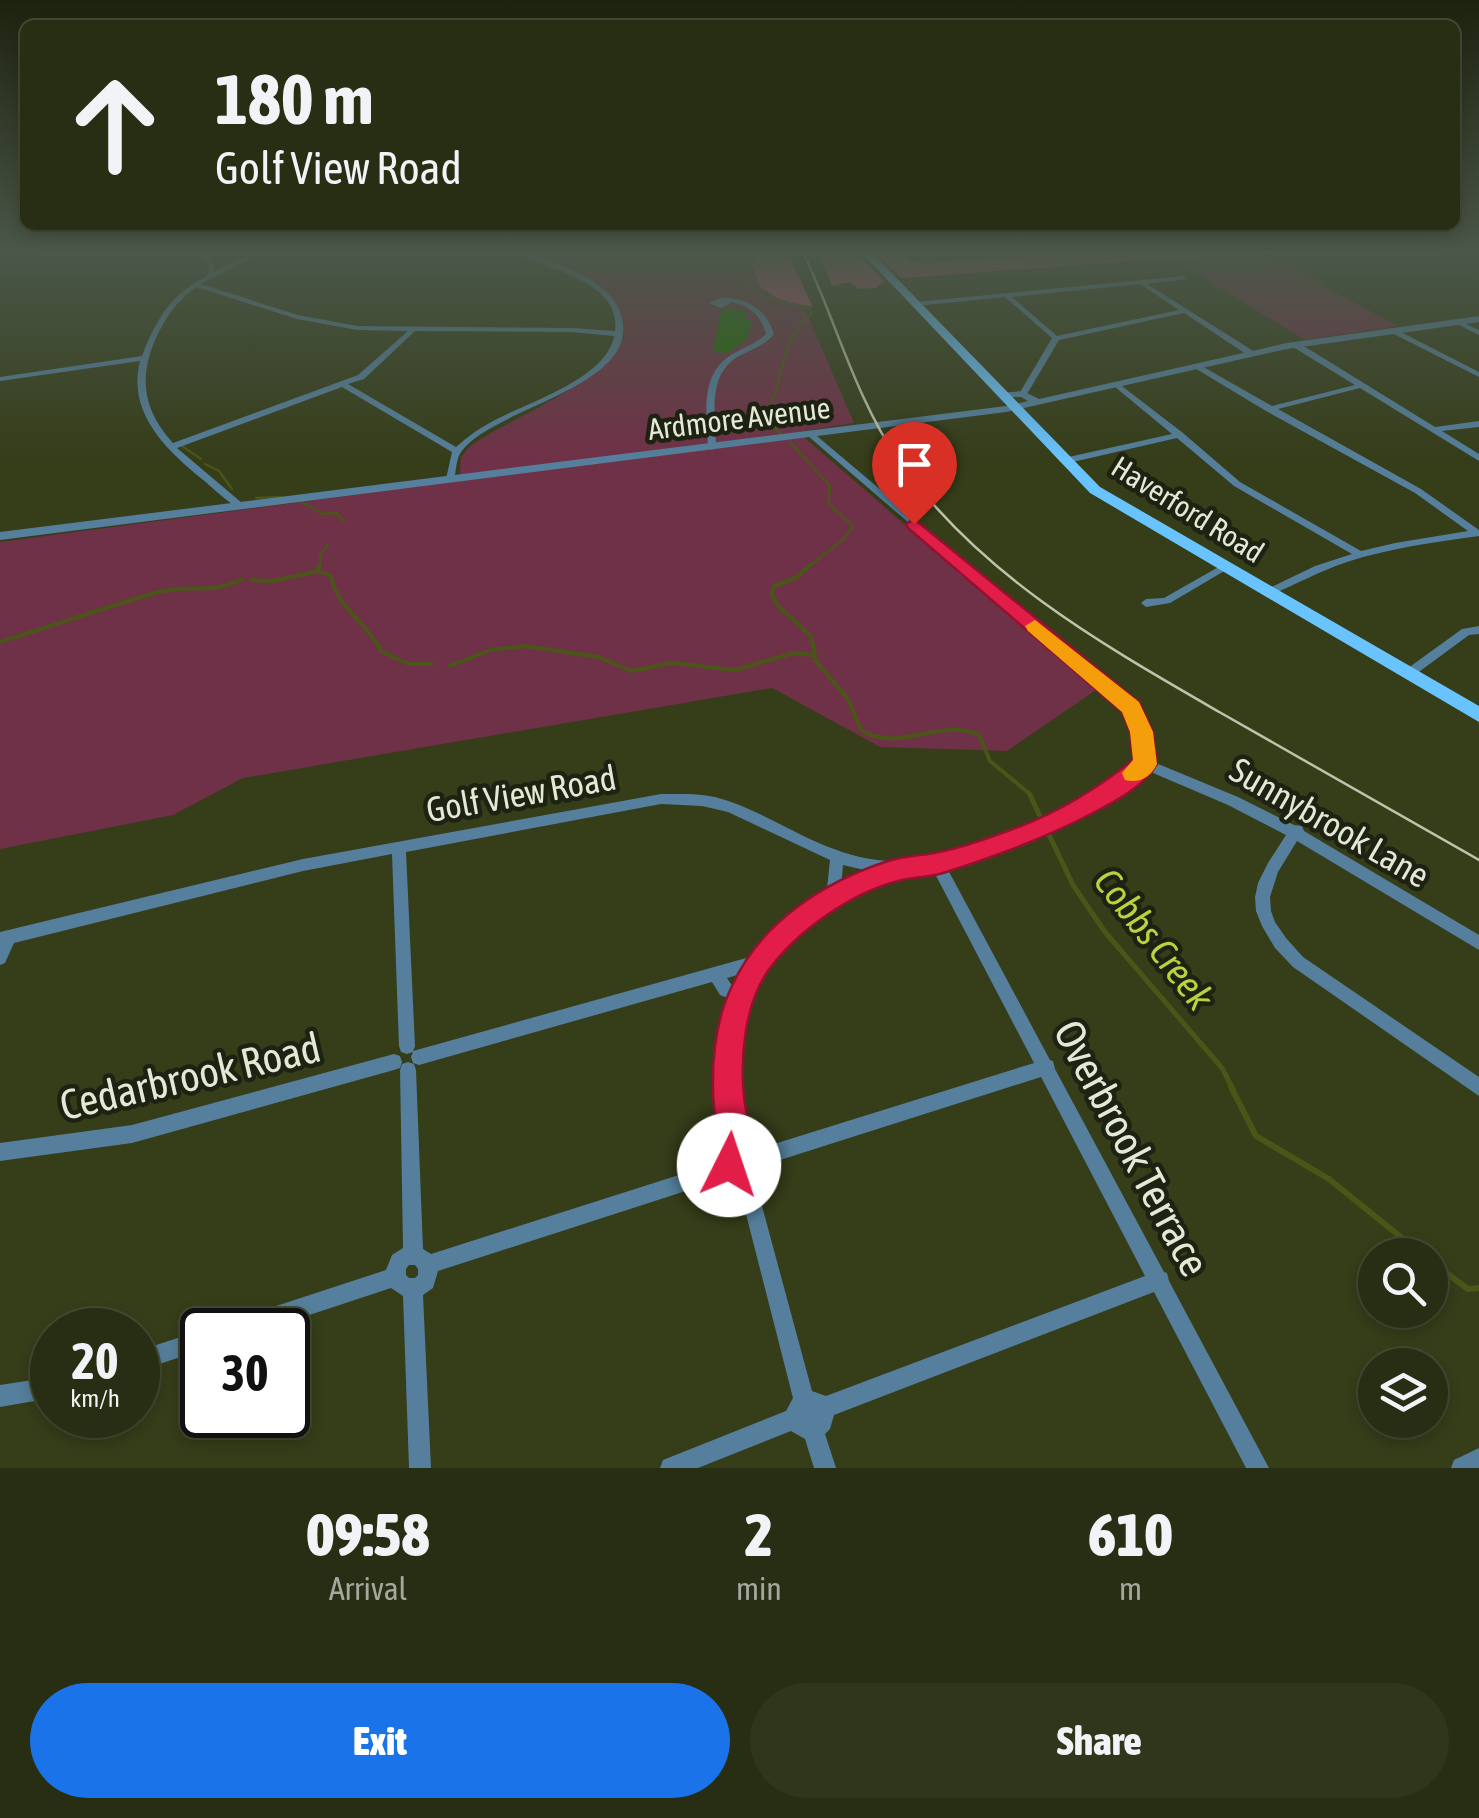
<!DOCTYPE html>
<html lang="en">
<head>
<meta charset="utf-8">
<style>
  :root { --surface:#282e13; --page:#30361c; --text:#f1f3f6; --muted:#a5a8a0; --line:#444a33; --accent:#1a73e8 }
  body { margin:0; font-family:"Asap Condensed",sans-serif; background:var(--page); color:var(--text); height:100vh; display:flex; flex-direction:column; font-size:38px; white-space:nowrap }
  * { box-sizing:border-box; margin:0 }
  p { font-size:32px; color:var(--muted) }
  .icon { flex:none; width:55px; height:55px; fill:none; stroke:currentColor; stroke-width:2; stroke-linecap:round; stroke-linejoin:round }
  .map { position:relative; height:1468px; overflow:hidden }
  .panel { display:flex; flex-direction:column; background:var(--surface); flex:1 }
  .panel>* { flex:none }
  .guide { position:absolute; left:20px; top:20px; width:1440px; height:210px; border-radius:15px; box-shadow:0 5px 15px #0003,0 0 0 2px var(--line); background:#282e13; color:var(--text); overflow:hidden }
  .tools { position:absolute; left:1358px; top:1238px; display:grid; gap:20px }
  .tools a { display:grid; place-items:center; width:90px; height:90px; border-radius:50%; background:var(--surface); box-shadow:0 5px 15px #0003,0 0 0 2px var(--line); font-size:50px }
  .speed { position:absolute; left:30px; top:1308px; display:flex; gap:20px; font-size:50px; font-weight:700; text-align:center }
  .speed>* { display:grid; place-content:center; width:130px; height:130px; border-radius:50%; background:var(--surface); box-shadow:0 5px 15px #0003,0 0 0 2px var(--line); line-height:1 }
  .speed small { font-size:25px; font-weight:400 }
  .speed .limit { border:5px solid #111; border-radius:15px; background:#fff; color:#111 }
  .pin { position:absolute; display:grid; place-items:center; width:85px; height:85px; color:#fff; margin:-102px -42px; border-radius:50% 50% 50% 0; rotate:-45deg; box-shadow:0 0 10px #0007 }
  .pin .icon { rotate:45deg }
  .me { position:absolute; width:110px; margin:-55px; rotate:4deg; stroke-linejoin:round; filter:drop-shadow(0 0 8px #0008) }
  .turn { display:flex; align-items:center; gap:35px; height:210px; padding:0 30px; font-size:45px }
  .turn .icon { width:130px; height:130px; stroke-width:2.5 }
  .turn b { display:block; font-size:70px; line-height:85px }
  .eta { display:flex; justify-content:space-evenly; align-items:center; height:170px; text-align:center }
  .eta b { font-size:60px; font-weight:800; line-height:70px }
  .primary-button { display:flex; gap:20px; margin-top:auto; padding:20px 30px }
  .primary-button a { flex:1; height:115px; border-radius:60px; background:var(--accent); color:#fff; font-size:40px; font-weight:800; line-height:115px; text-align:center }
  .primary-button a+a { background:var(--page); color:var(--text) }
  .map>svg:first-child { display:block }
</style>
</head>
<body>
<div class="map">
<svg width="1479" height="1468" viewBox="0 0 1479 1468">
  <rect width="100%" height="100%" fill="#353d19"/>
  <path fill="#6f3147" d="M 526,254 L 781,254 L 854,423 L 798,432 L 1096,690 L 1007,751 L 880,747 L 772,688 L 243,778 L 173,815 L 0,849 L 0,542 L 459,481 L 461,457 L 469,447 C 501,421 649,367 621,315 C 602,278 563,266 526,254 Z
    M 1194,254 L 1265,254 L 1398,326 L 1305,340 L 1168,256 Z"/>
  <path fill="#b54a72" d="M 759,254 L 788,254 L 813,307 L 782,301 L 760,287 L 752,263 Z
    M 820,254 L 858,254 L 884,281 L 876,288 L 859,289 L 850,282 L 832,286 Z
    M 876,254 L 905,254 L 912,262 L 928,263 L 1059,254 L 1231,254 L 902,278 Z"/>
  <g fill="none" stroke-linecap="round" stroke-linejoin="round">
    <path stroke="#4a5618" stroke-width="2.5" d="M 752,254 L 754,257 L 745,263 L 747,283 L 760,295 L 810,309 L 811,314 C 778,341 785,382 765,418 L 781,434
      M 790,442 L 830,486 L 828,503 L 853,526 L 844,539 L 807,568
      M 182,446 L 201,459
      M 205,464 L 219,471 L 232,489
      M 256,498 L 281,497
      M 302,502 L 323,514 L 336,513 L 344,521
      M 319,568 L 321,554 L 328,545"/>
    <path stroke="#4a5618" stroke-width="4" d="M 319,565 L 318,571 L 331,576 C 335,606 368,623 381,651 L 408,664 L 431,664
      M 810,565 L 796,578 L 774,586 L 772,595 L 778,606 L 811,636 L 816,661 L 848,699 L 861,730 C 898,754 939,717 979,735 L 990,761 L 1031,795
      M 251,580 L 273,581 L 318,571
      M 0,642 C 53,626 105,607 159,592 C 190,584 214,595 242,579
      M 450,666 L 490,650 L 526,646 L 598,657 L 632,671 L 672,663 L 735,670 L 794,653 L 812,655"/>
    <path stroke="#4a5618" stroke-width="5" d="M 1029,793 L 1073,885 L 1105,932 L 1222,1068 L 1233,1089"/>
    <path stroke="#4a5618" stroke-width="6" d="M 1231,1087 L 1256,1136 L 1329,1179 L 1423,1255
      M 1430,1261 L 1468,1289 L 1479,1288"/>
  </g>
  <path fill="#216904" d="M 729,308 L 745,311 L 746,319 L 751,320 L 748,338 L 728,353 L 713,352 L 721,311 Z"/>
  <g fill="none" stroke-linecap="round" stroke-linejoin="round">
    <path fill="#557f9c" fill-rule="evenodd" d="M 203,254 L 209,254 L 215,266 L 214,272 L 251,254 L 259,254 L 201,284 L 298,315 L 357,326 L 572,328 L 615,331 C 622,282 548,269 516,254 C 540,254 582,272 601,287 C 611,295 619,306 622,318 C 639,388 493,407 461,452 C 456,459 456,472 454,481 L 446,479 L 452,452 L 342,387 L 177,448 L 242,503 L 242,507 L 239,508 C 226,501 214,489 202,479 C 165,449 127,412 140,361 L 0,381 L 0,377 L 142,356 C 156,319 171,294 207,276 L 209,266 ZM 197,287 L 297,319 L 357,330 L 408,331 L 358,375 L 173,443 C 140,407 138,371 161,328 C 171,311 180,297 197,287 ZM 415,331 L 572,332 L 614,336 C 607,378 529,402 495,420 C 481,427 468,436 456,447 L 348,384 L 364,379 Z
      M 1184,276 L 1186,279 L 1147,284 L 1255,352 L 1255,356 L 1249,356 L 1184,313 L 1059,340 L 1027,394 L 1023,396 L 1019,394 L 1052,338 L 1005,297 L 915,306 L 912,304 L 915,302 ZM 1140,284 L 1179,310 L 1057,336 L 1012,297 Z
      M 721,298 C 747,297 766,309 774,334 C 764,346 752,349 739,356 C 706,375 716,415 716,447 L 712,450 L 708,447 C 707,415 699,375 731,355 C 743,347 756,344 766,334 C 761,315 749,305 730,302 L 729,304 L 721,308 L 709,303 Z
      M 1457,320 L 1479,330 L 1479,335 L 1453,322 Z
      M 1395,329 L 1479,372 L 1479,377 L 1392,333 L 1392,329 Z
      M 1293,343 L 1299,343 L 1435,427 L 1479,421 L 1479,427 L 1442,431 L 1479,454 L 1479,461 L 1360,388 L 1278,409 L 1421,489 L 1479,530 L 1479,536 C 1435,542 1390,548 1347,562 C 1319,571 1294,586 1267,596 L 1263,595 L 1263,591 L 1315,566 L 1352,554 L 1234,486 L 1177,438 L 1064,464 L 1060,461 L 1064,458 L 1172,434 L 1115,387 L 1115,383 L 1118,383 L 1183,433 L 1240,482 L 1361,551 L 1395,543 L 1468,531 L 1415,493 L 1266,411 L 1193,367 L 1200,365 L 1272,406 L 1355,385 L 1293,347 Z
      M 811,431 L 1136,705 L 1148,732 L 1151,761 L 1238,797 L 1294,825 L 1302,826 L 1304,831 L 1479,935 L 1479,950 L 1297,841 L 1278,872 L 1270,897 L 1271,911 L 1275,922 L 1286,938 L 1303,957 L 1479,1077 L 1479,1096 L 1293,967 L 1275,948 L 1262,926 L 1256,911 L 1255,897 L 1258,883 L 1268,863 L 1286,835 L 1228,805 L 1146,770 C 1088,813 1020,857 947,868 L 1050,1060 L 1053,1061 L 1055,1069 L 1164,1272 L 1167,1273 L 1169,1281 L 1269,1468 L 1246,1468 L 1154,1292 L 834,1415 L 830,1429 L 825,1434 L 836,1468 L 814,1468 L 805,1439 L 791,1431 L 698,1468 L 660,1468 L 663,1460 L 786,1411 L 793,1398 L 736,1175 L 739,1169 L 744,1166 L 743,1158 L 737,1160 L 731,1157 L 728,1151 C 724,1103 715,1047 733,1000 L 720,995 L 712,982 L 419,1065 L 413,1063 L 411,1057 L 413,1052 L 407,1054 L 401,1052 L 399,1046 L 392,854 L 303,871 L 14,943 L 5,963 L 0,965 L 0,932 L 303,859 L 661,794 C 679,794 697,793 715,797 C 757,808 793,834 834,849 C 938,890 1056,821 1138,762 L 1136,732 L 1127,711 L 808,436 L 807,434 ZM 661,804 L 702,806 L 728,812 L 830,860 L 826,898 C 800,914 775,930 757,955 L 413,1051 L 415,1046 L 406,852 ZM 843,865 L 873,872 L 875,872 L 841,889 ZM 933,870 L 1034,1063 L 745,1153 C 747,1118 737,1082 740,1046 C 748,966 793,928 862,893 C 874,887 891,875 903,873 C 912,872 923,872 933,870 ZM 744,973 L 739,987 L 731,984 L 727,978 ZM 1041,1077 L 1145,1276 L 826,1396 L 812,1391 L 752,1169 Z
      M 1222,565 L 1227,568 L 1226,570 L 1170,603 L 1146,607 L 1141,603 L 1146,599 L 1164,598 Z
      M 1479,626 L 1479,634 L 1469,635 L 1412,677 L 1404,677 L 1402,674 L 1404,671 L 1462,629 Z
      M 394,1054 L 400,1056 L 402,1062 L 400,1068 L 394,1070 L 132,1143 L 0,1161 L 0,1143 L 132,1125 Z
      M 408,1062 L 414,1064 L 416,1070 L 423,1249 L 431,1254 L 729,1159 L 735,1162 L 738,1168 L 735,1174 L 729,1177 L 438,1271 L 433,1288 L 423,1295 L 431,1468 L 409,1468 L 403,1296 L 391,1288 L 264,1330 L 223,1330 L 226,1323 L 233,1320 L 386,1270 L 392,1255 L 403,1248 L 400,1070 L 402,1064 ZM 409,1265 L 415,1265 L 418,1269 L 418,1275 L 415,1278 L 409,1278 L 406,1275 L 406,1269 Z
      M 202,1330 L 202,1350 L 138,1371 L 138,1351 Z
      M 52,1377 L 52,1398 L 0,1407 L 0,1385 Z
      M 1479,1448 L 1479,1468 L 1451,1468 L 1454,1460 Z"/>
    <path fill="#557f9c" fill-rule="evenodd" d="M 1479,316 L 1479,322 L 1287,349 L 1006,412 L 0,540 L 0,532 L 1006,406 L 1028,401 L 1021,397 L 999,397 L 999,393 L 1023,391 L 1039,399 L 1287,343 Z"/>
    <path fill="#69c3ff" fill-rule="evenodd" d="M 863,254 L 873,254 L 1100,487 L 1479,706 L 1479,722 L 1090,493 Z"/>
    <path stroke="#bec4ac" stroke-width="2.5" d="M 804,254 C 836,322 856,399 899,461 C 979,575 1103,645 1221,713 C 1307,762 1393,811 1479,860"/>
  </g>
  <linearGradient id="sky" x2="0" y2="1"><stop stop-color="#1d220e"/><stop offset="0.55" stop-color="#4b5749"/><stop offset="1" stop-color="#4b5749" stop-opacity="0"/></linearGradient>
  <rect width="1479" height="459" fill="url(#sky)"/>
  <path fill="#e11d48" stroke="#92132f" stroke-width="2.5" d="M 914,519 L 1139,702 L 1153,732 L 1157,764 C 1145,786 1113,803 1091,814 C 1043,839 994,857 943,873 C 928,878 913,877 898,881 C 851,893 796,932 768,971 C 745,1004 740,1057 744,1097 C 748,1130 758,1145 740,1177 L 729,1182 L 717,1177 L 712,1165 C 723,1139 713,1118 713,1091 C 712,1055 716,1019 732,986 C 760,923 823,882 888,861 C 903,856 919,856 934,853 C 962,848 994,836 1021,826 C 1062,810 1099,787 1133,760 L 1130,732 L 1122,712 L 908,528 L 906,524 Z"/>
  <path fill="#f59e0b" d="M 1035,620 L 1139,702 L 1153,732 L 1157,764 C 1151,777 1139,784 1125,780 L 1122,773 L 1133,760 L 1130,732 L 1122,712 L 1028,631 L 1025,626 Z"/>
  <g text-anchor="middle" dominant-baseline="central" stroke-width="9" stroke-linejoin="round" paint-order="stroke">
    <g font-size="30" fill="#e3e9d4" stroke="#1e2212">
      <text transform="translate(739 418) rotate(-7)">Ardmore Avenue</text>
      <text transform="translate(1188 509) rotate(32)">Haverford Road</text>
    </g>
    <g font-size="35" fill="#e3e9d4" stroke="#1e2212">
      <text transform="translate(521 793) rotate(-10)">Golf View Road</text>
      <text transform="translate(1330 822) rotate(30)">Sunnybrook Lane</text>
    </g>
    <g font-size="38" font-style="italic" fill="#b8d43d" stroke="#1e2212">
      <text transform="translate(1154 939) rotate(52)">Cobbs Creek</text>
    </g>
    <g font-size="42" fill="#e3e9d4" stroke="#1e2212">
      <text transform="translate(190 1076) rotate(-13)">Cedarbrook Road</text>
      <text transform="translate(1132 1148) rotate(62)">Overbrook Terrace</text>
    </g>
  </g>
</svg>
<div class="tools">
<a><svg class="icon" aria-label="search" viewBox="0 0 24 24"><circle cx="10" cy="10" r="6"/><path d="M15 15l6 6"/></svg></a>
<a><svg class="icon" aria-label="layers" viewBox="0 0 24 24"><path d="M12 4l9 5-9 5-9-5zM3 14l9 5 9-5"/></svg></a>
</div>
<div class="speed"><div>20<small>km/h</small></div><div class="limit">30</div></div>
<div class="pin" style="left:914px;top:524px;background:#d93025"><svg class="icon" aria-label="arrive" viewBox="0 0 24 24"><path d="M6 21V4h12l-3 4 3 4H6"/></svg></div>
<svg class="me" style="left:729px;top:1165px" viewBox="-20 -20 40 40"><circle r="19" fill="#fff"/><path d="M0-13L10 11 0 6-10 11z" fill="#e11d48"/></svg>
<div class="guide">
<div class="turn"><svg class="icon" aria-label="ahead" viewBox="0 0 24 24"><path d="M12 20V5M6 11l6-6 6 6"/></svg><div><b>180 m</b>Golf View Road</div></div>
</div>
</div>
<section class="panel">
<div class="eta">
<div><b>09:58</b><p>Arrival</p></div>
<div><b>2</b><p>min</p></div>
<div><b>610</b><p>m</p></div>
</div>
<div class="primary-button"><a>Exit</a><a>Share</a></div>
</section>
</body>
</html>
